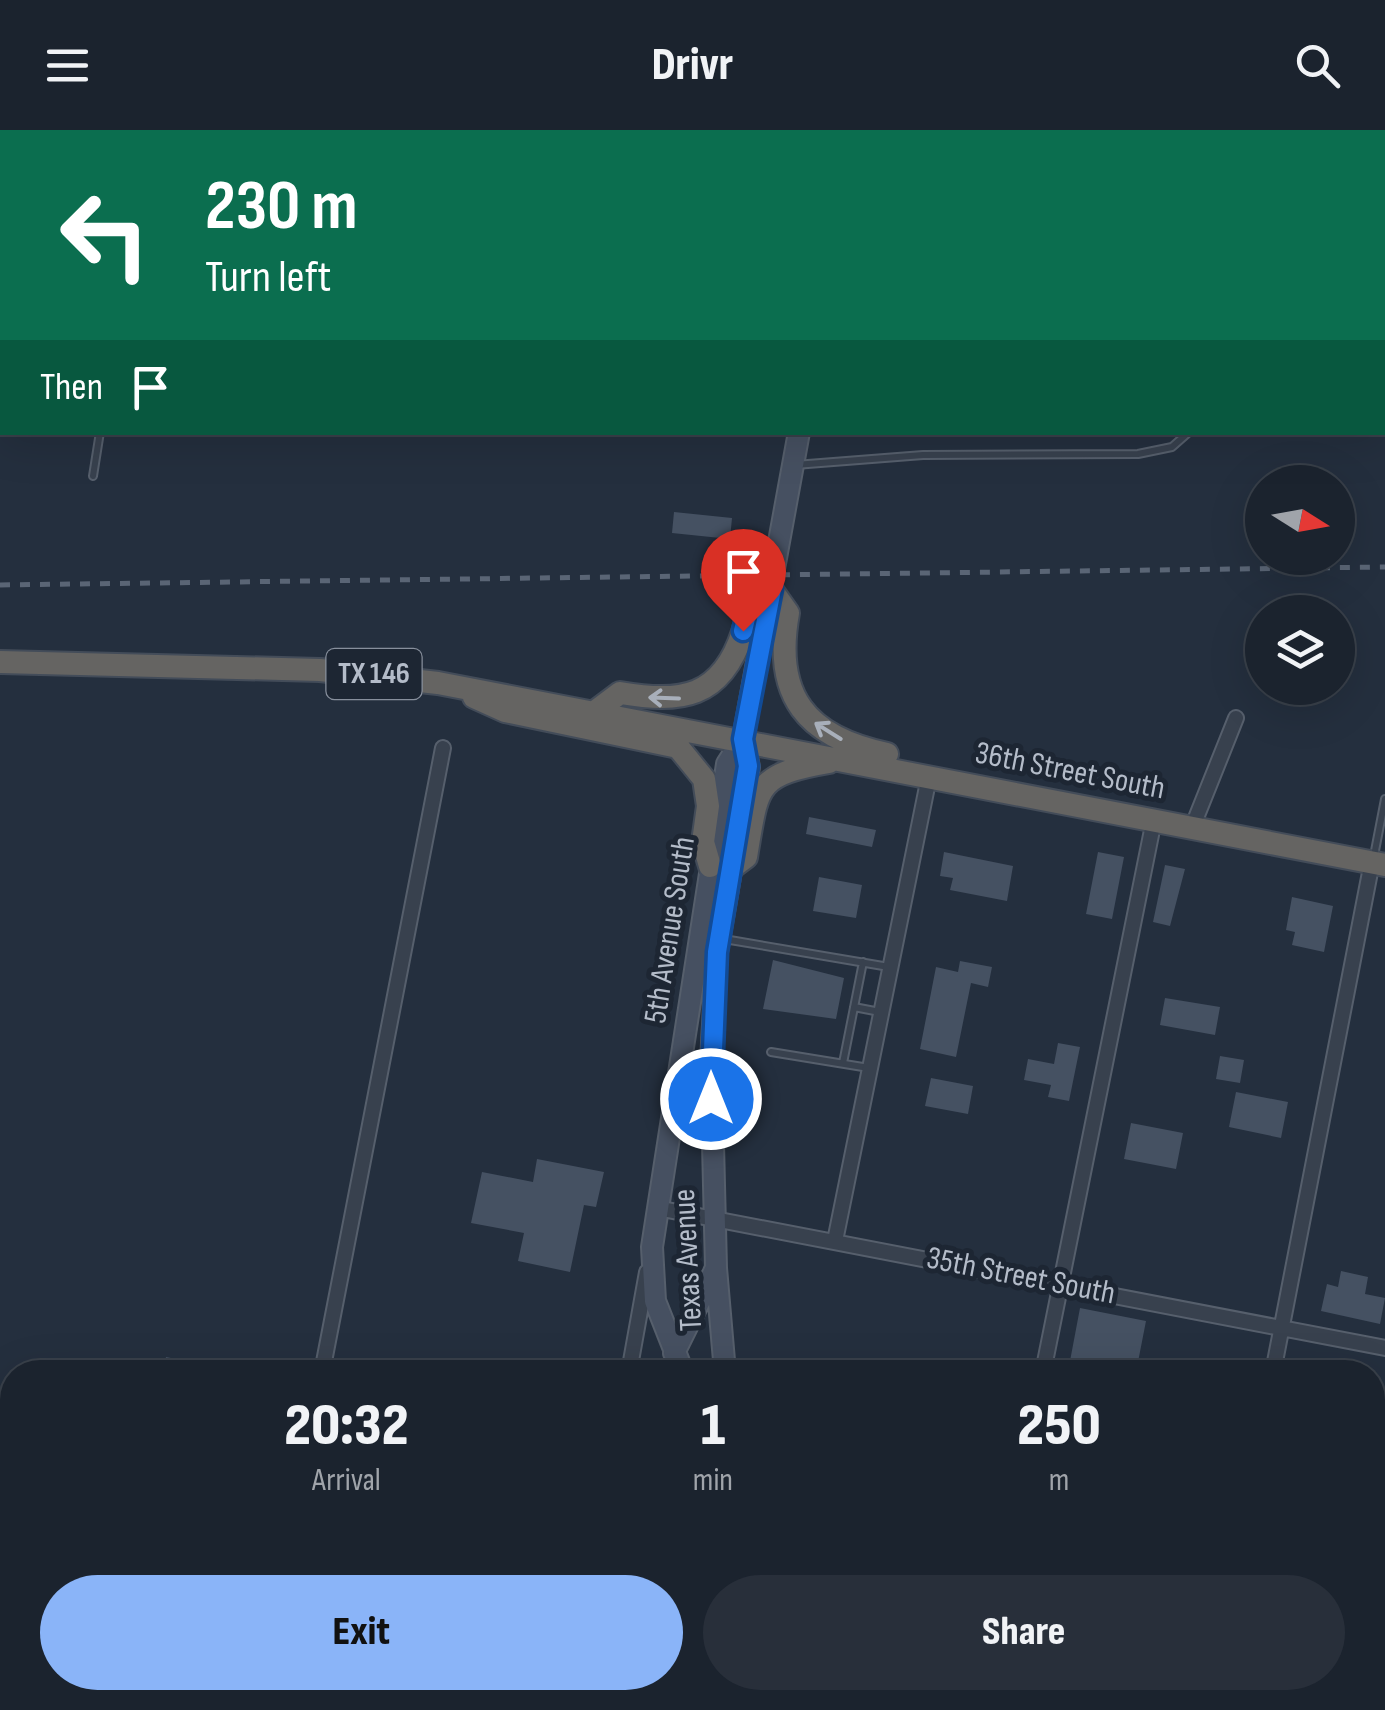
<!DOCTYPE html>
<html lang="en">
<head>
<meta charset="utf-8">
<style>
  :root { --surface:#1b232e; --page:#282f3a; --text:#f1f3f6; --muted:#a0a4aa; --line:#39404a; --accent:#8ab4f8 }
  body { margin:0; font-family:"Sofia Sans Condensed",sans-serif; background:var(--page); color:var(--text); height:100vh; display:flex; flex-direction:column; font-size:38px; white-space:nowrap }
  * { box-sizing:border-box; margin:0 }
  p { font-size:32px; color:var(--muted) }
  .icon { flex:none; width:55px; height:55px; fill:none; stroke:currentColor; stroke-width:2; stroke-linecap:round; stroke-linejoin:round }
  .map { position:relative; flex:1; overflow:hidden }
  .details { position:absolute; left:0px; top:1230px; width:1385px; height:350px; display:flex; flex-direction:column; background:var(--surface); border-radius:40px 40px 0 0; box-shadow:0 10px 40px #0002,0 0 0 2px var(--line) }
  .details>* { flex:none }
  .top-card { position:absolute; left:0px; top:0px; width:1385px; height:305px; box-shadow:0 10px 40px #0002,0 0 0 2px var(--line); background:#0b6e4f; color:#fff; overflow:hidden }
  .needle { width:65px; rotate:101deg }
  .fabs { position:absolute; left:1245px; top:335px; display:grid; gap:20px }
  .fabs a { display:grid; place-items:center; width:110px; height:110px; border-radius:50%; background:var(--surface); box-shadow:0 10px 40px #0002,0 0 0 2px var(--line); font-size:50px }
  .pin { position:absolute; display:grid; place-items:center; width:85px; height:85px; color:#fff; margin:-102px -42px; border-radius:50% 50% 50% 0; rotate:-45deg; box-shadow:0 0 10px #0007 }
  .pin .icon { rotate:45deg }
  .me { position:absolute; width:110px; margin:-55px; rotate:0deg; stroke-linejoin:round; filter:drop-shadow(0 0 8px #0008) }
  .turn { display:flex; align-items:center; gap:35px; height:210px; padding:0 40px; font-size:45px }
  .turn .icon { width:130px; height:130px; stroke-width:2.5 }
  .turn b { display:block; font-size:70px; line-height:85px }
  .then { display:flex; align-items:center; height:95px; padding:0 40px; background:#0003; gap:20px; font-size:38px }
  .eta { display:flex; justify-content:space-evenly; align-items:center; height:170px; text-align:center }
  .eta b { font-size:60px; font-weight:800; line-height:70px }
  .cta { display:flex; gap:20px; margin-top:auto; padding:20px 40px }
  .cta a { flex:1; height:115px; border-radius:60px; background:var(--accent); color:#111; font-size:40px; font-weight:800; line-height:115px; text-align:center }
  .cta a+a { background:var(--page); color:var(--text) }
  header { display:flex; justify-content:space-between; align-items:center; height:130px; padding:0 40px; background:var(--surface); font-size:45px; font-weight:800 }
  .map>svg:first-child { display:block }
</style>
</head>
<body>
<header><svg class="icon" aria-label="menu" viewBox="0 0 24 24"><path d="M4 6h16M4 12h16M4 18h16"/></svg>Drivr<svg class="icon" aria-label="search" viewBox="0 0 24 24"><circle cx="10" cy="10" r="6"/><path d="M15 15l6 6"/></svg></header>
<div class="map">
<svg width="1385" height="1580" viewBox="0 0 1385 1580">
  <rect width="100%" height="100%" fill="#242f3e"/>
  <path fill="#455162" d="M 674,382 L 732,388 L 730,409 L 672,403 Z
    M 809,687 L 876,700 L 872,717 L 806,704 Z
    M 944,722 L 1013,736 L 1007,771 L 950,760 L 953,748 L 940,746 Z
    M 1098,722 L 1124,727 L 1112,789 L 1086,784 Z
    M 1165,735 L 1185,739 L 1170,796 L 1153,792 Z
    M 819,747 L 862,755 L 856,788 L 813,781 Z
    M 1292,767 L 1333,776 L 1324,822 L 1292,815 L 1295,802 L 1286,800 Z
    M 773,830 L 844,848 L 836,889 L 763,879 Z
    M 960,831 L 992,837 L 988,857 L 971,853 L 956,927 L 920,919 L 936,837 L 958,842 Z
    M 1165,868 L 1220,877 L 1215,905 L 1160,895 Z
    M 1058,913 L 1080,917 L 1069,971 L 1048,967 L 1051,955 L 1024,950 L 1028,929 L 1054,934 Z
    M 1220,926 L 1244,930 L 1240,953 L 1216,949 Z
    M 931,948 L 973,956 L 968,984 L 925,976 Z
    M 1236,962 L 1288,972 L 1281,1008 L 1229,997 Z
    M 1131,993 L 1183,1003 L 1176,1039 L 1124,1029 Z
    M 537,1029 L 604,1042 L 596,1077 L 584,1075 L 570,1142 L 518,1131 L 524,1103 L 471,1093 L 482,1042 L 533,1052 Z
    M 1341,1141 L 1368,1147 L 1365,1164 L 1385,1168 L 1380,1194 L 1321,1181 L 1327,1154 L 1338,1157 Z
    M 1080,1178 L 1146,1191 L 1138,1232 L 1120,1229 L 1118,1241 L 1070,1231 Z
    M 166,1227 L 215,1237 L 214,1242 L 163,1242 Z
    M 677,1568 L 709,1568 L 706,1580 L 674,1580 Z
    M 1004,1568 L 1080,1568 L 1078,1580 L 1037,1580 L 1004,1573 Z"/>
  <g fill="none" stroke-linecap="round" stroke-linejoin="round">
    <g stroke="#565f6c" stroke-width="10">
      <path id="service" d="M 143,2 L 144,0
        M 0,93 L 2,93
        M 795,335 L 923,325 L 1138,324 L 1172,317 L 1189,302
        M 93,346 L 100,302
        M 1374,726 L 1385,669
        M 724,809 L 889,837
        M 854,877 L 880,882
        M 771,922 L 869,938
        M 843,933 L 863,832
        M 0,1410 L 12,1413
        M 22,1568 L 85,1580"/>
    </g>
    <g stroke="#565f6c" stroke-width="18">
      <path id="minor" d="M 245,0 L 252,2
        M 378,2 L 378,0
        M 610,2 L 611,0
        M 1192,698 L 1236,588
        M 657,1078 L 1385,1218
        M 835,1111 L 929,647
        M 322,1242 L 443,618
        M 629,1242 L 647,1142
        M 1043,1242 L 1154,690
        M 1273,1242 L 1372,732
        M 797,1568 L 860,1580
        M 256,1580 L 258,1568
        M 569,1580 L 571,1568
        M 975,1580 L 978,1568
        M 1207,1580 L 1209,1568"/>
    </g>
    <g stroke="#565f6c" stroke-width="24">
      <path id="secondary" d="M 853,2 L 854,0
        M 674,1223 L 715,1140
        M 683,1242 L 655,1171 L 652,1117 L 727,634 L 743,609
        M 725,1242 L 716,1138 L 711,931 L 717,822 L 749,637 L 743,609 L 799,302
        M 777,1568 L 780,1580"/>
    </g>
    <g stroke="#434c59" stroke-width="26">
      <path id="trunk" d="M 0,532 L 320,540 L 438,553 L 1385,735
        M 474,567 L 505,581 L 678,617 L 704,649 L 708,676 L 703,712 L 710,736
        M 596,581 L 620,563 C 681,573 721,569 743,502 C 750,479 751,473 771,459 L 788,483 C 773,566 806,607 887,624
        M 730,739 L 746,727 C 758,656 754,645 829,632"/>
    </g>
    <use href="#service" stroke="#38414e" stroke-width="6"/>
    <use href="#minor" stroke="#38414e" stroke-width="14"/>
    <use href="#secondary" stroke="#465061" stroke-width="20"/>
    <use href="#trunk" stroke="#656462" stroke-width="22"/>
    <path stroke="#5a6575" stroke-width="5" stroke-dasharray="10 10" stroke-linecap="butt" d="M 0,455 L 1385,437"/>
  </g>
  <defs><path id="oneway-shaft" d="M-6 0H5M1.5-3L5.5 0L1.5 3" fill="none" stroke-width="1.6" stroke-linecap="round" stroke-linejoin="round" transform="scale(2.5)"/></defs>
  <g stroke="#a8afba">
    <use href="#oneway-shaft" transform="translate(664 568) rotate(-178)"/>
    <use href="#oneway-shaft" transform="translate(828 601) rotate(-148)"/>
  </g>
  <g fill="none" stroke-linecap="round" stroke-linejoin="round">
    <g stroke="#114b97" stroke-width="25">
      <path id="route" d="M 711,969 L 717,822 L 748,636 L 743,609 L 772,459 L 749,475 L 743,501"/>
    </g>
    <use href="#route" stroke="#1a73e8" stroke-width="18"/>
  </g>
  <g text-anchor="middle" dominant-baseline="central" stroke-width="10" stroke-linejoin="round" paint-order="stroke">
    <rect fill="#1d2633" stroke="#878f9c" stroke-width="2.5" x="326.5" y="519" width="95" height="50" rx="8"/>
    <g font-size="30" font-weight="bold" fill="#b4bcc9">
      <text x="374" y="544">TX 146</text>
    </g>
    <g font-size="32" fill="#b4bcc9" stroke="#1d2633">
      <text transform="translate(1070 641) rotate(11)">36th Street South</text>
      <text transform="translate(670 800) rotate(-81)">5th Avenue South</text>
      <text transform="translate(688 1130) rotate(-93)">Texas Avenue</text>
      <text transform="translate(1021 1146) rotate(11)">35th Street South</text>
    </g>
  </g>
</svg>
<div class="fabs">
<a><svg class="needle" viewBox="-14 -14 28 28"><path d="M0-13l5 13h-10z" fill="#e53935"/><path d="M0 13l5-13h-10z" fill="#a0a4aa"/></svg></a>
<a><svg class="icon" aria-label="layers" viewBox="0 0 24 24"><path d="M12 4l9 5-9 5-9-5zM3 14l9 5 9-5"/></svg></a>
</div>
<div class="pin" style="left:743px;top:501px;background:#d93025"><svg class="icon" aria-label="arrive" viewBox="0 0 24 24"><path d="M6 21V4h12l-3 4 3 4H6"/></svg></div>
<svg class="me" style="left:711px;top:969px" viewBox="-20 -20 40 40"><circle r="17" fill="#1a73e8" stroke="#fff" stroke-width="3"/><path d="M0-11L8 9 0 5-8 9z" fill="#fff"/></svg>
<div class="top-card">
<div class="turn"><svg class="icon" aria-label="left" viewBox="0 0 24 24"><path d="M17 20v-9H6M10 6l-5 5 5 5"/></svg><div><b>230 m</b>Turn left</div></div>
<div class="then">Then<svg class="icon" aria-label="arrive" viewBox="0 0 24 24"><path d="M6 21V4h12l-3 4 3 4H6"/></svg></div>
</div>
<section class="details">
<div class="eta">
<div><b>20:32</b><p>Arrival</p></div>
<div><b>1</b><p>min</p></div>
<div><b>250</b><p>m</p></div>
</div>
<div class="cta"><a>Exit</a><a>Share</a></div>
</section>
</div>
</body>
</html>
